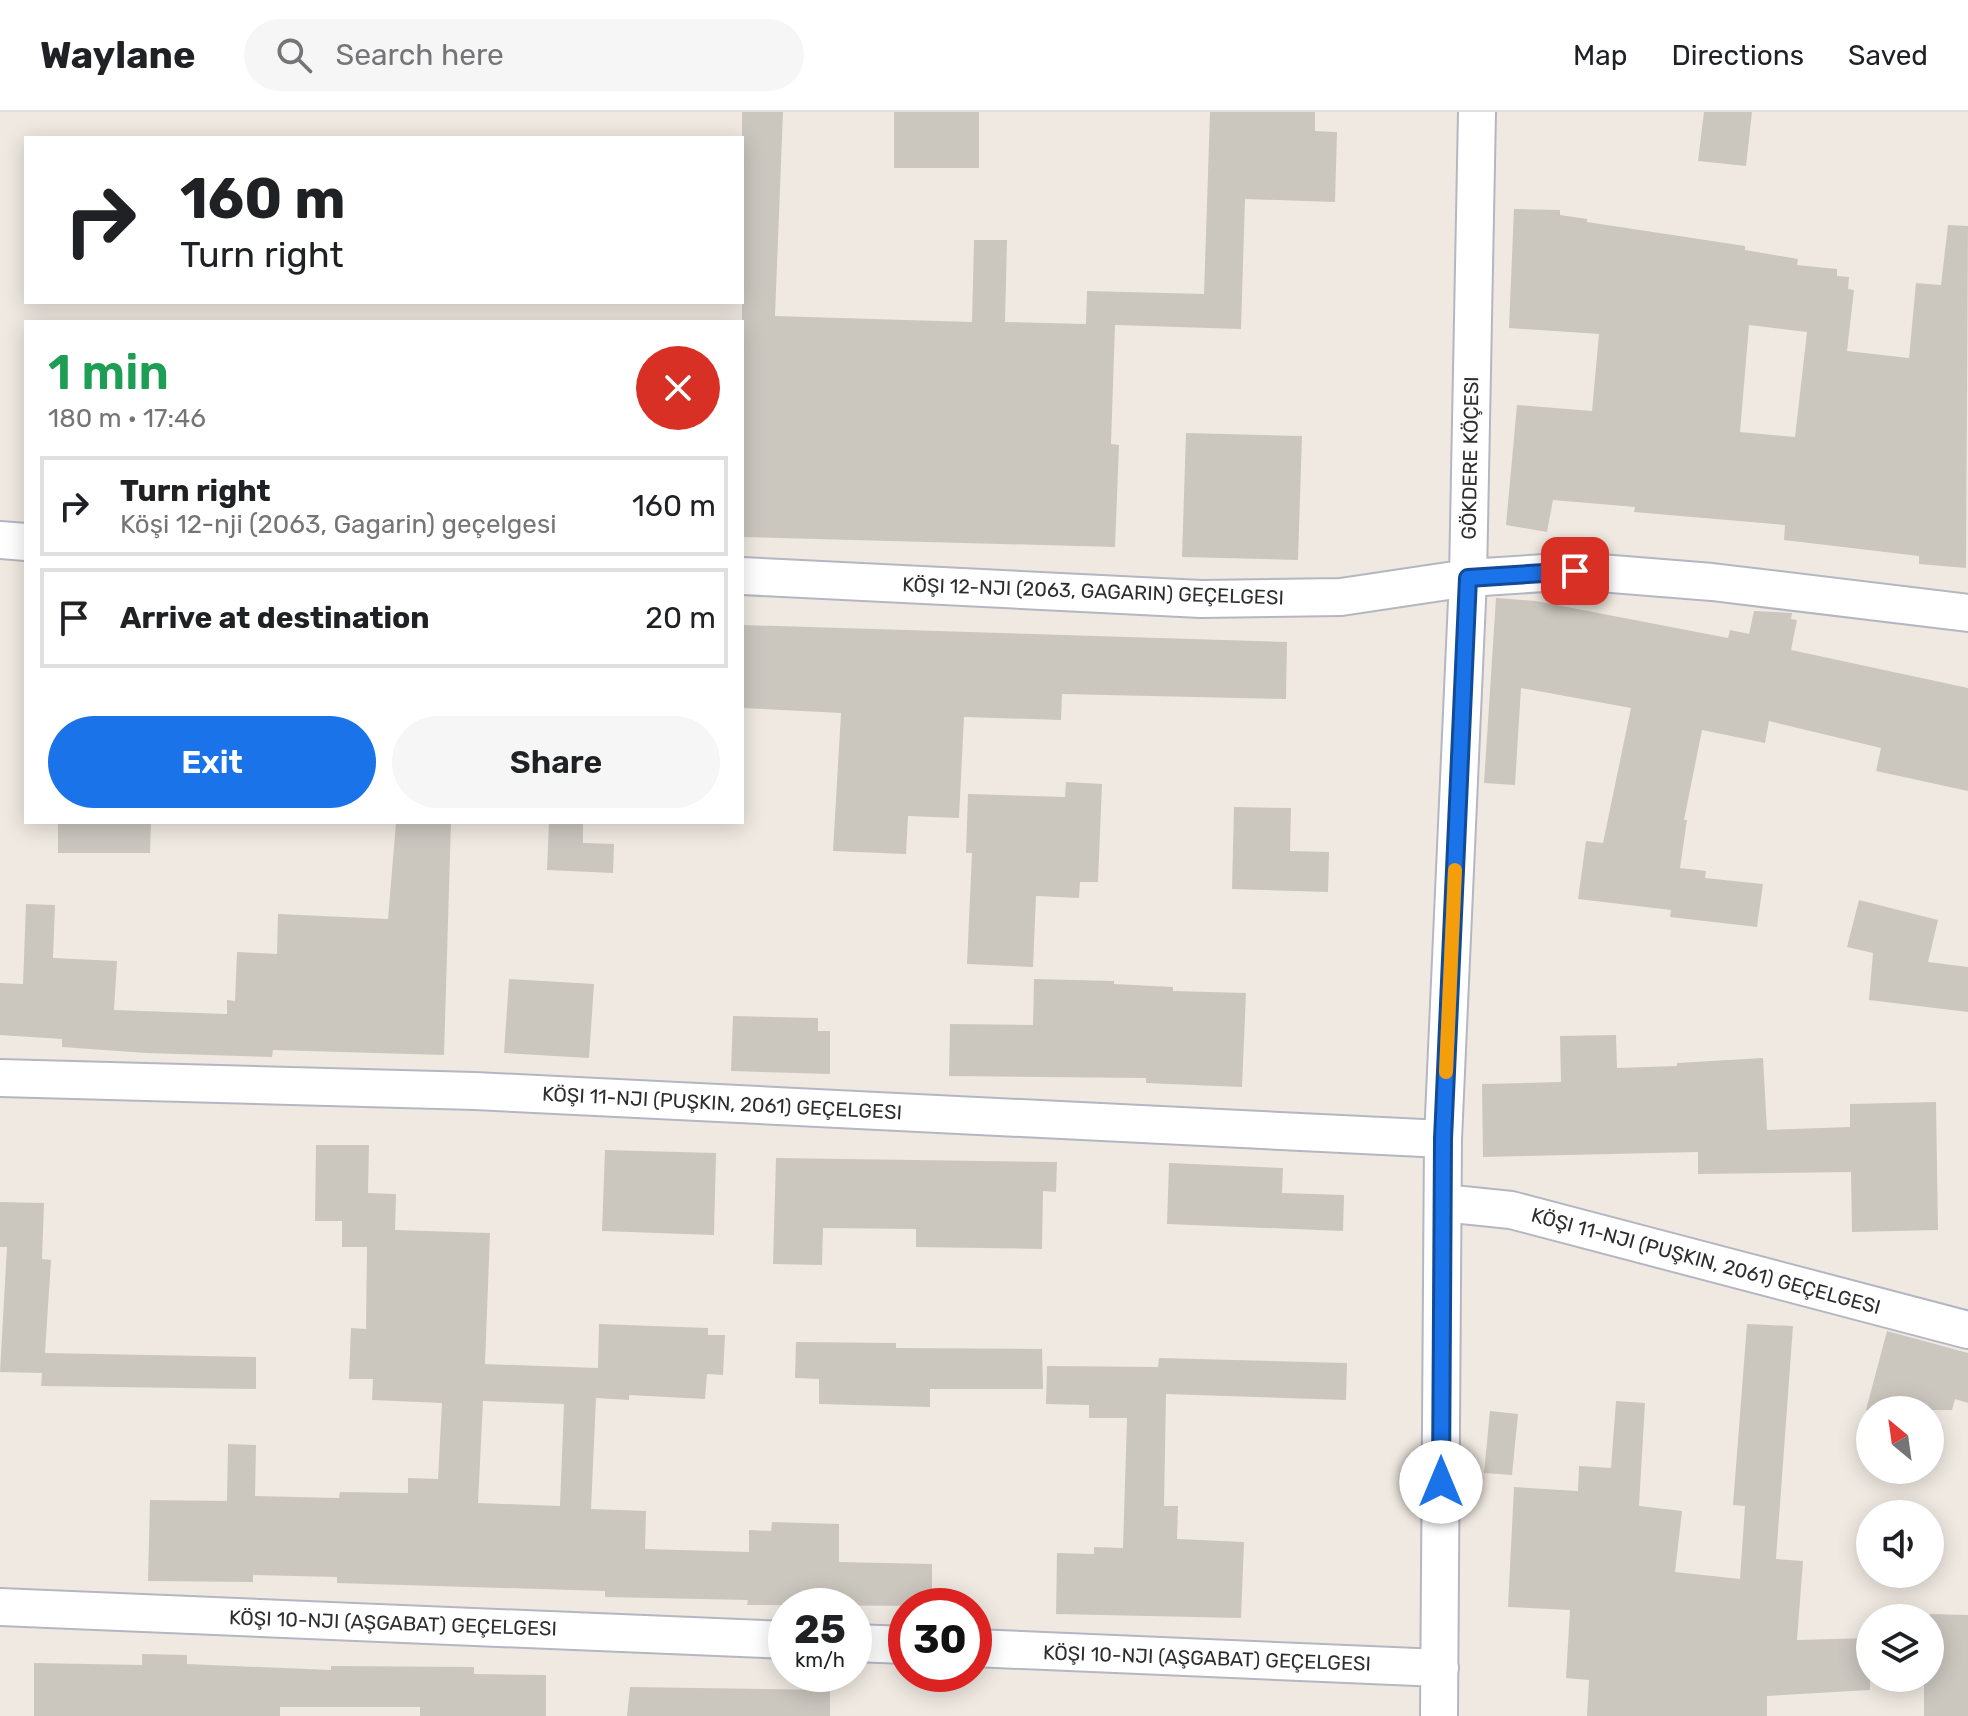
<!DOCTYPE html>
<html lang="en">
<head>
<meta charset="utf-8">
<style>
  :root { --surface:#fff; --page:#f6f6f6; --text:#202124; --muted:#757577; --line:#e0e0e0; --accent:#1a73e8 }
  body { margin:0; font-family:Rubik,sans-serif; background:var(--page); color:var(--text); height:100vh; display:flex; flex-direction:column; font-size:30px; white-space:nowrap }
  * { box-sizing:border-box; margin:0 }
  p { font-size:26px; color:var(--muted) }
  .icon { flex:none; width:44px; height:44px; fill:none; stroke:currentColor; stroke-width:2; stroke-linecap:round; stroke-linejoin:round }
  .map { position:relative; flex:1; overflow:hidden }
  .details { position:absolute; left:24px; top:208px; width:720px; height:504px; display:flex; flex-direction:column; background:var(--surface); border-radius:0px; box-shadow:0 4px 20px #0003 }
  .details>* { flex:none }
  .hud { position:absolute; left:24px; top:24px; width:720px; height:168px; border-radius:0px; box-shadow:0 4px 20px #0003; background:#fff; color:var(--text); overflow:hidden }
  .needle { width:52px; rotate:331deg }
  .controls { position:absolute; left:1856px; top:1284px; display:grid; gap:16px }
  .controls a { display:grid; place-items:center; width:88px; height:88px; border-radius:50%; background:var(--surface); box-shadow:0 4px 20px #0003; font-size:40px }
  .speed { position:absolute; left:768px; top:1476px; display:flex; gap:16px; font-size:40px; font-weight:700; text-align:center }
  .speed>* { display:grid; place-content:center; width:104px; height:104px; border-radius:50%; background:var(--surface); box-shadow:0 4px 20px #0003; line-height:1 }
  .speed small { font-size:20px; font-weight:400 }
  .speed .limit { border:12px solid #d22; background:#fff; color:#111 }
  .pin { position:absolute; display:grid; place-items:center; width:68px; height:68px; color:#fff; margin:-34px; border-radius:16px; box-shadow:0 4px 12px #0006 }
  .me { position:absolute; width:88px; margin:-44px; rotate:0deg; stroke-linejoin:round; filter:drop-shadow(0 0 6px #0008) }
  .turn { display:flex; align-items:center; gap:28px; height:168px; padding:0 24px; font-size:36px }
  .turn .icon { width:104px; height:104px; stroke-width:2.5 }
  .turn b { display:block; font-size:56px; line-height:68px }
  .round { display:grid; place-items:center; flex:none; width:84px; height:84px; border-radius:42px; background:var(--page) }
  .headline { display:flex; align-items:center; justify-content:space-between; height:136px; padding:0 24px }
  h1 { font-size:48px; font-weight:600; line-height:60px; color:#1e9e55 }
  .button { display:flex; gap:16px; margin-top:auto; padding:16px 24px }
  .button a { flex:1; height:92px; border-radius:48px; background:var(--accent); color:#fff; font-size:32px; font-weight:600; line-height:92px; text-align:center }
  .button a+a { background:var(--page); color:var(--text) }
  ul { padding:0; list-style:none }
  li { display:flex; align-items:center; gap:24px; height:100px; margin:0 16px 12px; padding:0 8px; border:4px solid var(--line); border-radius:0px }
  li div { flex:1 }
  li b { display:block; font-size:30px }
  li em { font-style:normal }
  header { display:flex; align-items:center; gap:48px; box-sizing:border-box; height:112px; padding:0 40px; background:var(--surface); border-bottom:2px solid var(--line) }
  header strong { font-size:38px }
  nav { display:flex; gap:44px; margin-inline-start:auto; font-size:28px }
  .search { width:560px; height:72px; background:var(--page); display:flex; align-items:center; gap:20px; box-sizing:border-box; padding:0 28px; border-radius:44px; color:var(--muted); font-size:30px }
  .map>svg:first-child { display:block }
</style>
</head>
<body>
<header>
<strong>Waylane</strong>
<div class="search"><svg class="icon" aria-label="search" viewBox="0 0 24 24"><circle cx="10" cy="10" r="6"/><path d="M15 15l6 6"/></svg>Search here</div>
<nav><a>Map</a><a>Directions</a><a>Saved</a></nav>
</header>
<div class="map">
<svg width="1968" height="1604" viewBox="0 0 1968 1604">
  <rect width="100%" height="100%" fill="#efe9e1"/>
  <path fill="#cbc7bf" fill-rule="evenodd" d="M 742,0 L 783,0 L 775,204 L 972,210 L 974,128 L 1007,128 L 1005,210 L 1086,212 L 1087,179 L 1204,182 L 1210,0 L 1315,0 L 1315,19 L 1337,20 L 1335,90 L 1245,87 L 1241,217 L 1115,213 L 1111,332 L 1119,333 L 1115,435 L 742,425 Z
    M 894,0 L 979,0 L 979,56 L 894,56 Z
    M 1704,0 L 1752,0 L 1746,54 L 1698,49 Z
    M 1514,97 L 1560,98 L 1560,103 L 1587,107 L 1587,110 L 1745,134 L 1745,138 L 1798,147 L 1797,153 L 1837,157 L 1837,164 L 1849,165 L 1848,177 L 1854,178 L 1847,239 L 1909,246 L 1916,171 L 1941,173 L 1948,113 L 1968,114 L 1966,456 L 1919,452 L 1919,444 L 1784,428 L 1785,413 L 1634,400 L 1635,395 L 1553,388 L 1547,420 L 1506,413 L 1517,293 L 1592,299 L 1599,222 L 1509,216 ZM 1749,213 L 1807,220 L 1795,325 L 1740,320 Z
    M 1186,321 L 1302,324 L 1298,448 L 1182,445 Z
    M 1496,486 L 1536,489 L 1728,526 L 1730,518 L 1749,522 L 1754,499 L 1792,501 L 1791,507 L 1797,508 L 1791,538 L 1968,576 L 1968,679 L 1876,659 L 1881,636 L 1769,609 L 1765,631 L 1702,618 L 1684,708 L 1687,708 L 1680,756 L 1706,759 L 1705,766 L 1763,772 L 1757,815 L 1670,805 L 1671,798 L 1578,787 L 1586,729 L 1603,731 L 1631,596 L 1521,576 L 1515,673 L 1484,671 Z
    M 742,513 L 1287,530 L 1286,587 L 1062,582 L 1061,608 L 964,605 L 959,706 L 908,704 L 906,742 L 833,739 L 841,601 L 742,596 Z
    M 1066,670 L 1102,672 L 1098,770 L 1080,770 L 1079,786 L 1036,784 L 1033,855 L 967,852 L 972,741 L 966,741 L 968,682 L 1065,685 Z
    M 1234,695 L 1291,696 L 1290,739 L 1329,740 L 1328,780 L 1232,777 Z
    M 58,710 L 151,710 L 150,741 L 58,741 Z
    M 396,710 L 451,710 L 444,943 L 273,938 L 272,945 L 146,941 L 62,935 L 62,927 L 0,923 L 0,871 L 23,872 L 26,792 L 55,793 L 53,846 L 117,849 L 114,898 L 227,902 L 227,888 L 235,889 L 237,840 L 277,842 L 278,802 L 388,807 Z
    M 549,710 L 583,710 L 583,731 L 614,732 L 613,761 L 547,758 Z
    M 1859,788 L 1938,808 L 1928,850 L 1968,855 L 1968,900 L 1869,888 L 1873,841 L 1847,835 Z
    M 509,867 L 594,872 L 589,946 L 504,941 Z
    M 1034,867 L 1114,869 L 1114,872 L 1173,875 L 1173,879 L 1246,881 L 1242,975 L 1146,971 L 1146,966 L 949,964 L 950,912 L 1033,913 Z
    M 733,904 L 818,906 L 818,919 L 830,919 L 830,962 L 731,959 Z
    M 1616,923 L 1617,956 L 1677,954 L 1677,951 L 1763,946 L 1767,1018 L 1850,1015 L 1850,992 L 1936,990 L 1938,1118 L 1852,1120 L 1851,1060 L 1698,1062 L 1698,1040 L 1483,1045 L 1482,972 L 1561,970 L 1560,924 Z
    M 316,1033 L 369,1033 L 368,1081 L 396,1082 L 395,1118 L 490,1121 L 485,1252 L 598,1256 L 599,1212 L 708,1216 L 708,1223 L 725,1223 L 723,1263 L 707,1262 L 705,1287 L 629,1283 L 629,1288 L 596,1286 L 591,1397 L 646,1399 L 645,1437 L 749,1440 L 749,1418 L 771,1419 L 772,1410 L 839,1412 L 839,1450 L 932,1452 L 932,1494 L 747,1493 L 748,1488 L 605,1485 L 605,1479 L 337,1471 L 337,1465 L 253,1463 L 253,1470 L 148,1469 L 150,1388 L 227,1389 L 228,1332 L 256,1333 L 255,1384 L 339,1386 L 340,1380 L 408,1381 L 408,1366 L 438,1367 L 442,1291 L 372,1288 L 373,1267 L 349,1267 L 351,1216 L 366,1217 L 367,1135 L 342,1135 L 342,1109 L 315,1109 ZM 483,1289 L 564,1292 L 560,1394 L 478,1391 Z
    M 605,1038 L 716,1041 L 714,1123 L 602,1119 Z
    M 776,1046 L 1057,1050 L 1056,1080 L 1043,1079 L 1042,1137 L 916,1135 L 916,1117 L 823,1116 L 822,1153 L 773,1152 Z
    M 1169,1051 L 1283,1056 L 1282,1081 L 1344,1083 L 1343,1119 L 1167,1112 Z
    M 0,1090 L 44,1091 L 42,1147 L 51,1148 L 45,1241 L 256,1245 L 256,1277 L 41,1274 L 42,1261 L 0,1260 L 7,1135 L 0,1135 Z
    M 1747,1212 L 1793,1214 L 1776,1447 L 1803,1449 L 1797,1528 L 1870,1526 L 1870,1578 L 1767,1584 L 1767,1604 L 1587,1604 L 1589,1568 L 1566,1566 L 1570,1498 L 1508,1495 L 1514,1375 L 1578,1379 L 1579,1354 L 1611,1356 L 1616,1289 L 1645,1291 L 1639,1394 L 1682,1399 L 1675,1460 L 1740,1467 L 1745,1394 L 1733,1393 Z
    M 1887,1219 L 1968,1241 L 1968,1291 L 1955,1287 L 1952,1298 L 1866,1298 Z
    M 796,1230 L 896,1231 L 896,1236 L 1042,1237 L 1043,1277 L 930,1277 L 930,1295 L 819,1292 L 819,1267 L 795,1266 Z
    M 1159,1246 L 1347,1251 L 1346,1288 L 1166,1282 L 1164,1394 L 1178,1394 L 1177,1427 L 1244,1430 L 1241,1506 L 1056,1502 L 1057,1441 L 1094,1442 L 1094,1435 L 1123,1436 L 1127,1306 L 1089,1306 L 1089,1293 L 1046,1292 L 1047,1254 L 1158,1255 Z
    M 1490,1299 L 1518,1302 L 1512,1363 L 1484,1361 Z
    M 1930,1502 L 1968,1503 L 1968,1604 L 1924,1604 L 1924,1566 L 1930,1566 Z
    M 142,1542 L 187,1543 L 187,1552 L 331,1558 L 331,1554 L 474,1555 L 474,1562 L 546,1563 L 546,1604 L 420,1604 L 420,1595 L 280,1595 L 280,1604 L 34,1604 L 34,1551 L 142,1553 Z
    M 630,1575 L 830,1578 L 830,1604 L 627,1604 Z"/>
  <g fill="none" stroke-linecap="round" stroke-linejoin="round">
    <g stroke="#b4b7c1" stroke-width="40">
      <path id="street" d="M 0,428 L 26,430
        M 742,464 L 1201,487 L 1341,485 L 1468,466 L 1575,459 L 1712,470 L 1968,501
        M 0,966 L 475,979 L 1443,1027
        M 1443,1091 L 1511,1098 L 1968,1218
        M 0,1495 L 786,1528
        M 854,1531 L 906,1533
        M 974,1536 L 1440,1556
        M 1439,1604 L 1443,1027 L 1468,466 L 1477,0"/>
    </g>
    <use href="#street" stroke="#fff" stroke-width="36"/>
  </g>
  <g fill="none" stroke-linecap="round" stroke-linejoin="round">
    <g stroke="#114b97" stroke-width="20">
      <path id="route" d="M 1441,1370 L 1443,1027 L 1468,466 L 1575,459"/>
    </g>
    <use href="#route" stroke="#1a73e8" stroke-width="14"/>
    <path stroke="#f59e0b" stroke-width="14" d="M 1446,960 L 1455,758"/>
  </g>
  <g text-anchor="middle" dominant-baseline="central" stroke-width="7" stroke-linejoin="round" paint-order="stroke">
    <g font-size="20" fill="#2e2e2e" stroke="#fff">
      <text transform="translate(1470 346) rotate(-89)">GÖKDERE KÖÇESI</text>
      <text transform="translate(1093 479) rotate(2)">KÖŞI 12-NJI (2063, GAGARIN) GEÇELGESI</text>
      <text transform="translate(722 991) rotate(3)">KÖŞI 11-NJI (PUŞKIN, 2061) GEÇELGESI</text>
      <text transform="translate(1706 1149) rotate(15)">KÖŞI 11-NJI (PUŞKIN, 2061) GEÇELGESI</text>
      <text transform="translate(393 1511) rotate(2)">KÖŞI 10-NJI (AŞGABAT) GEÇELGESI</text>
      <text transform="translate(1207 1546) rotate(2)">KÖŞI 10-NJI (AŞGABAT) GEÇELGESI</text>
    </g>
  </g>
</svg>
<div class="controls">
<a><svg class="needle" viewBox="-14 -14 28 28"><path d="M0-13l5 13h-10z" fill="#e53935"/><path d="M0 13l5-13h-10z" fill="#757577"/></svg></a>
<a><svg class="icon" aria-label="sound" viewBox="0 0 24 24"><path d="M4 9h4l5-4v14l-5-4H4zM17 9q2 3 0 6"/></svg></a>
<a><svg class="icon" aria-label="layers" viewBox="0 0 24 24"><path d="M12 4l9 5-9 5-9-5zM3 14l9 5 9-5"/></svg></a>
</div>
<div class="speed"><div>25<small>km/h</small></div><div class="limit">30</div></div>
<div class="pin" style="left:1575px;top:459px;background:#d93025"><svg class="icon" aria-label="arrive" viewBox="0 0 24 24"><path d="M6 21V4h12l-3 4 3 4H6"/></svg></div>
<svg class="me" style="left:1441px;top:1370px" viewBox="-20 -20 40 40"><circle r="19" fill="#fff"/><path d="M0-13L10 11 0 6-10 11z" fill="#1a73e8"/></svg>
<div class="hud">
<div class="turn"><svg class="icon" aria-label="right" viewBox="0 0 24 24"><path d="M7 20v-9h11M14 6l5 5-5 5"/></svg><div><b>160 m</b>Turn right</div></div>
</div>
<section class="details">
<div class="headline"><div><h1>1 min</h1><p>180 m · 17:46</p></div><a class="round" style="background:#d93025;color:#fff"><svg class="icon" aria-label="close" viewBox="0 0 24 24"><path d="M6 6l12 12M18 6L6 18"/></svg></a></div>
<ul>
<li><svg class="icon" aria-label="right" viewBox="0 0 24 24"><path d="M7 20v-9h11M14 6l5 5-5 5"/></svg><div><b>Turn right</b><p>Köşi 12-nji (2063, Gagarin) geçelgesi</p></div><em>160 m</em></li>
<li><svg class="icon" aria-label="arrive" viewBox="0 0 24 24"><path d="M6 21V4h12l-3 4 3 4H6"/></svg><div><b>Arrive at destination</b></div><em>20 m</em></li>
</ul>
<div class="button"><a>Exit</a><a>Share</a></div>
</section>
</div>
</body>
</html>
